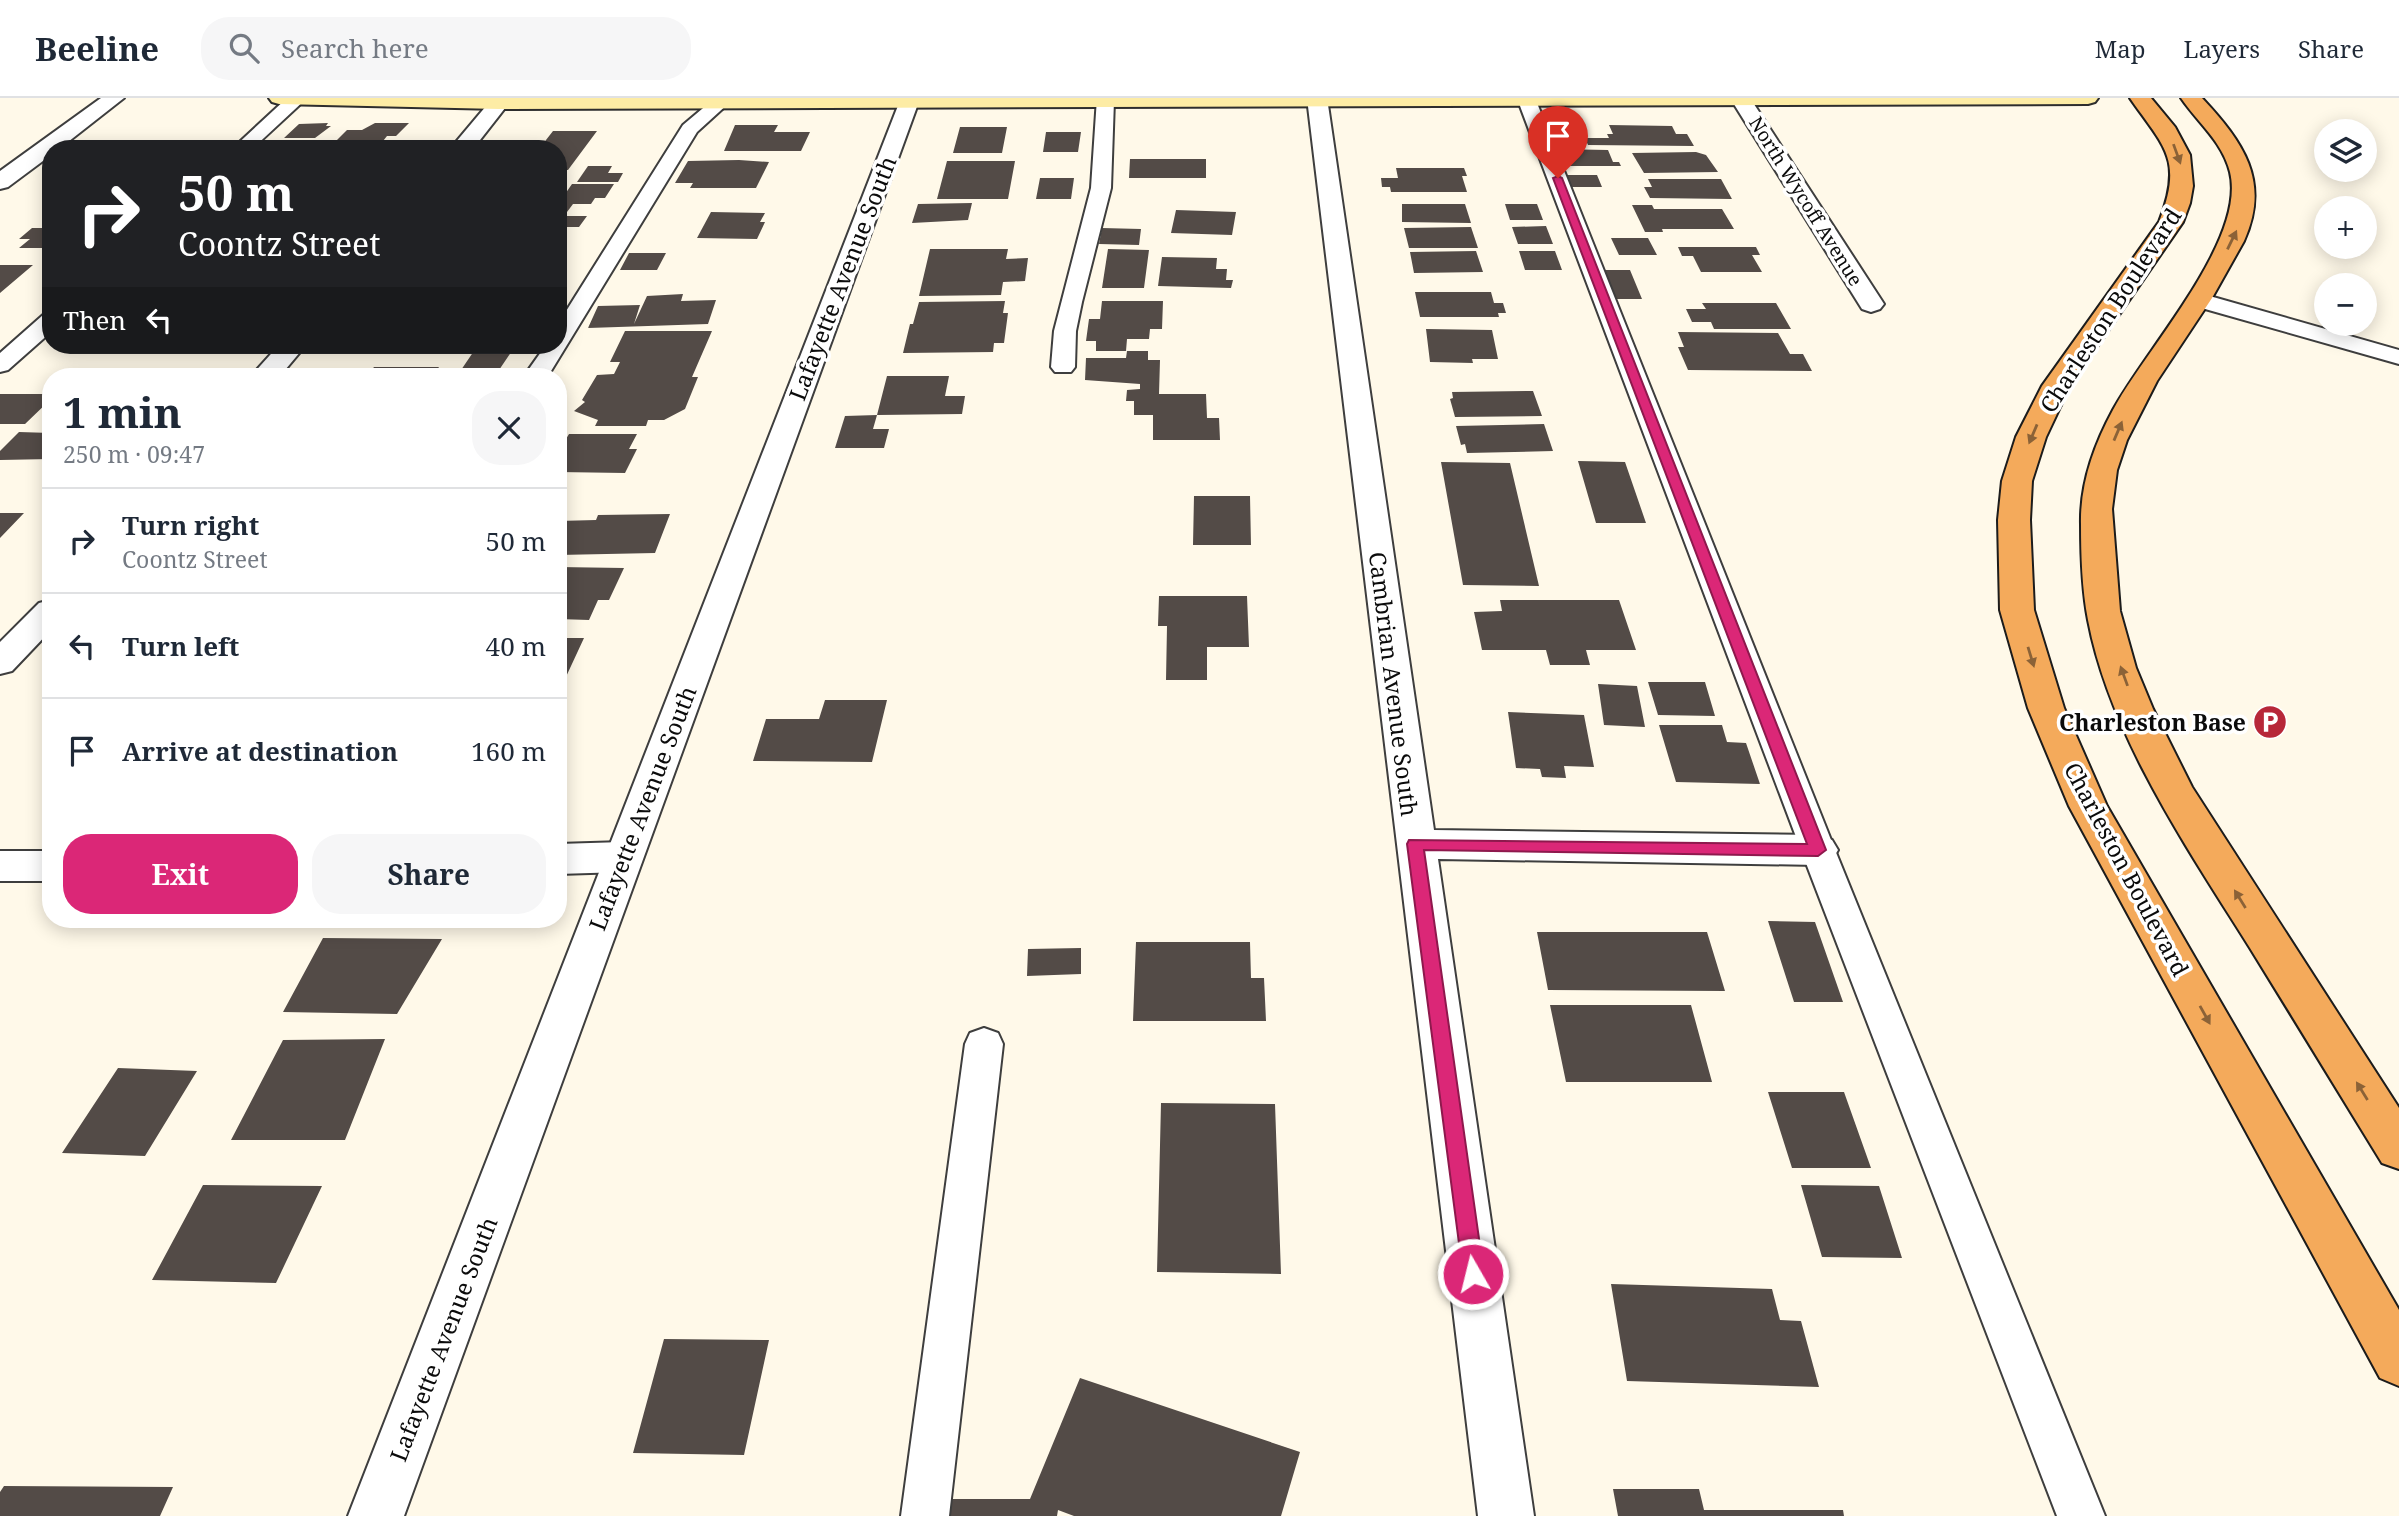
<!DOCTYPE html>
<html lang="en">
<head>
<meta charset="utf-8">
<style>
  :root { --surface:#fff; --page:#f6f6f7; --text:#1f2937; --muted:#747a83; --line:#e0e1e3; --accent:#db2777 }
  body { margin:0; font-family:"Noto Serif",serif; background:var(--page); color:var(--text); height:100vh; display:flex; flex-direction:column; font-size:26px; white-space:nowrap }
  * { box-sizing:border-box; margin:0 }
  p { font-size:23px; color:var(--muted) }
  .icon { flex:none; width:38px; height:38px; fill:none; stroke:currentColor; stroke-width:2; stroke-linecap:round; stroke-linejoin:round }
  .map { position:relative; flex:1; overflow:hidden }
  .drawer { position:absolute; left:42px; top:270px; width:525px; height:560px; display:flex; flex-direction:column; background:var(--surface); border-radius:28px; box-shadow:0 4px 18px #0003 }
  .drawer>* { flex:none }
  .guide { position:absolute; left:42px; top:42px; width:525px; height:214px; border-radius:28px; box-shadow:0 4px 18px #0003; background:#202124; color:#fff; overflow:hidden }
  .fabs { position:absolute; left:2314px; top:21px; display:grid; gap:14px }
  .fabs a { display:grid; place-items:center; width:63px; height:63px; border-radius:50%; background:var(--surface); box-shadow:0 4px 18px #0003; font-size:35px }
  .pin { position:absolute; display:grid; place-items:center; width:60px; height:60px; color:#fff; margin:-72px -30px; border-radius:50% 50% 50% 0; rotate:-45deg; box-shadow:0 0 7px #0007 }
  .pin .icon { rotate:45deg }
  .me { position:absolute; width:77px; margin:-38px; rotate:352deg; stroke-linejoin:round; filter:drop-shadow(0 0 5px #0008) }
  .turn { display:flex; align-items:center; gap:24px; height:147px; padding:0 21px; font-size:32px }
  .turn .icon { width:91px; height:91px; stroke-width:2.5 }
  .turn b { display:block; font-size:49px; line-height:60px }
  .then { display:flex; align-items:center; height:66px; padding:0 21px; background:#0003; gap:14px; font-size:26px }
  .round { display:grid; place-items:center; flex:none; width:74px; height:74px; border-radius:28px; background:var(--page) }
  .head { display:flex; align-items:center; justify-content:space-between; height:119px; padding:0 21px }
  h1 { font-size:42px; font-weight:700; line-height:52px }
  .primary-button { display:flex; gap:14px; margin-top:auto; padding:14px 21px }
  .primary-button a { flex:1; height:80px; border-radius:28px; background:var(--accent); color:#fff; font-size:28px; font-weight:700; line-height:80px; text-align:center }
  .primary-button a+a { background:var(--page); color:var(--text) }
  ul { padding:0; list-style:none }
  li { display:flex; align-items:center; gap:21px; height:105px; padding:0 21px; border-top:2px solid var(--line) }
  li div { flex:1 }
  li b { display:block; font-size:26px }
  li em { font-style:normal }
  header { display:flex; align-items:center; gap:42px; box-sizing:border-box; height:98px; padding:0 35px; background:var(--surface); border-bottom:2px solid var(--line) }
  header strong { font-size:33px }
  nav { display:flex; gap:38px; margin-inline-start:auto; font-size:24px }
  .search { width:490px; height:63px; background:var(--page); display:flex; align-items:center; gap:18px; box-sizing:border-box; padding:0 24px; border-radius:28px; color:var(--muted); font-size:26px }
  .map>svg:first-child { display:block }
</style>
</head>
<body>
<header>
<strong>Beeline</strong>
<div class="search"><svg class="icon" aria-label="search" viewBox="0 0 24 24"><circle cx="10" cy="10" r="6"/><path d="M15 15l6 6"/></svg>Search here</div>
<nav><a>Map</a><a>Layers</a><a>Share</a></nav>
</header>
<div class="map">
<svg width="2399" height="1418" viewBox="0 0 2399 1418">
  <rect width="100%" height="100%" fill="#fff9e9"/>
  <path fill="#534b47" d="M 328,25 L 326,28 L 331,28 L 315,40 L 284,40 L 299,26 Z
    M 375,25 L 409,25 L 396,38 L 387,38 L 383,43 L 396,43 L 389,51 L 328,51 L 347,32 L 362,32 Z
    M 735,27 L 778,27 L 774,34 L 810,34 L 801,53 L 724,53 Z
    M 1609,27 L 1672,28 L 1676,36 L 1687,36 L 1694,48 L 1588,47 L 1585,40 L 1609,40 L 1607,36 L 1613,36 Z
    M 960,29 L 1007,29 L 1002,55 L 953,55 Z
    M 553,33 L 597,33 L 568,72 L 558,72 L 558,51 L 539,51 Z
    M 1046,34 L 1081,34 L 1078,54 L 1043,54 Z
    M 106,42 L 171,42 L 160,51 L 95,51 Z
    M 184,45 L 222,46 L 220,48 L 230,48 L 226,51 L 177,51 Z
    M 1556,51 L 1608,52 L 1613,64 L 1619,64 L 1621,68 L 1562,68 Z
    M 1696,54 L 1706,57 L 1718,74 L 1644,75 L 1632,55 Z
    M 1130,61 L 1206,61 L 1206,80 L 1129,80 Z
    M 739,62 L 769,64 L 756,90 L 690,90 L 693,85 L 675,85 L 688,63 Z
    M 947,63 L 1015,63 L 1008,101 L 937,101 Z
    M 588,68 L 612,68 L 608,75 L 623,75 L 618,84 L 577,84 Z
    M 1396,70 L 1464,70 L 1467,78 L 1462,78 L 1467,94 L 1391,94 L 1390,89 L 1382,89 L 1381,80 L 1398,80 Z
    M 1558,77 L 1597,77 L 1602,89 L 1563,89 Z
    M 1040,80 L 1074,80 L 1071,101 L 1036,101 Z
    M 1648,81 L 1721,81 L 1732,101 L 1650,100 L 1644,89 L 1652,89 Z
    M 572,86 L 614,86 L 605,100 L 595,100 L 591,106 L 573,106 L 564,118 L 587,118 L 579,129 L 558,129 L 558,99 L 563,99 Z
    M 972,105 L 968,122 L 912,125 L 918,106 Z
    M 1402,106 L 1465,106 L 1471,125 L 1402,124 Z
    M 1505,106 L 1537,106 L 1543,122 L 1510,122 Z
    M 1632,107 L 1652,107 L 1654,111 L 1722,111 L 1734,131 L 1662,131 L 1663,134 L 1645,134 Z
    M 1176,112 L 1236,114 L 1232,137 L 1171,135 Z
    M 711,114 L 765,115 L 760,124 L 765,124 L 757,141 L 697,140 Z
    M 51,124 L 51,150 L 19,150 L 30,141 L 19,141 L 32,130 L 42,130 Z
    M 1546,128 L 1553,146 L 1518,146 L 1512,129 Z
    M 1471,129 L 1478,150 L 1409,150 L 1404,130 Z
    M 1102,130 L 1141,131 L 1139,147 L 1099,146 Z
    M 1611,140 L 1648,140 L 1657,157 L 1619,157 Z
    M 1678,149 L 1756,149 L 1760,157 L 1752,157 L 1762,174 L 1701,174 L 1693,158 L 1682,158 Z
    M 930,151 L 1008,151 L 1006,161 L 1028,160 L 1025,183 L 1003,184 L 1001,197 L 919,198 Z
    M 1108,151 L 1149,152 L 1144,190 L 1102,190 Z
    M 1476,153 L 1483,174 L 1414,175 L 1410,154 Z
    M 1519,153 L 1555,153 L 1562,172 L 1525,172 Z
    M 629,155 L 666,155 L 657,172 L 620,172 Z
    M 1162,159 L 1217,160 L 1216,171 L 1227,171 L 1226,182 L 1233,182 L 1231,190 L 1158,188 Z
    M 0,167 L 33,167 L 0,195 Z
    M 1602,172 L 1630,172 L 1642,201 L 1608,201 Z
    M 1415,194 L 1491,194 L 1494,205 L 1503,205 L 1506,215 L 1498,215 L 1499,219 L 1420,219 Z
    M 683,196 L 681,203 L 716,202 L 708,226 L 588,230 L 598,208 L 640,207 L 634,226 L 647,198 Z
    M 1005,203 L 1003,215 L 1008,215 L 1004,245 L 994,245 L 993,254 L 903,255 L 910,226 L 913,226 L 919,204 Z
    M 1102,203 L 1163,203 L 1162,231 L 1150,231 L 1149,241 L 1127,241 L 1126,253 L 1096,253 L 1096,243 L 1086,243 L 1089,221 L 1100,221 Z
    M 1702,205 L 1776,205 L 1791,231 L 1714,231 L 1711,224 L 1692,224 L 1686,211 L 1706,211 Z
    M 1426,231 L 1492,232 L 1498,261 L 1472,261 L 1473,265 L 1430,264 Z
    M 625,233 L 712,233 L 692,279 L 698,279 L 685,311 L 664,322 L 648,322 L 646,328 L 595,328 L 598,322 L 574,313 L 585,304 L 582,302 L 597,277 L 614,276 L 620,264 L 610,264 Z
    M 1678,234 L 1778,235 L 1790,256 L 1803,256 L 1812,273 L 1688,272 L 1678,249 L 1684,249 Z
    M 141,247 L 199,247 L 190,256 L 132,256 Z
    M 478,247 L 516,247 L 497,275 L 459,275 Z
    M 1127,253 L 1148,253 L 1148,262 L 1160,262 L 1159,296 L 1206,296 L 1207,320 L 1219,320 L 1220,342 L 1153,342 L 1153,317 L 1134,317 L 1134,303 L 1126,303 L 1127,292 L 1140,291 L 1140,286 L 1085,282 L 1086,260 L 1126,260 Z
    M 374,269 L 439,269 L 433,278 L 367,278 Z
    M 95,270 L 162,270 L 154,278 L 88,278 Z
    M 887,278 L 949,278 L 945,298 L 965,298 L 962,316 L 877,317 Z
    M 1533,293 L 1542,318 L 1455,319 L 1450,301 L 1453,300 L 1452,294 Z
    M 0,296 L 51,296 L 51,301 L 25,326 L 0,326 Z
    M 877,317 L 873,331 L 889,331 L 884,350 L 835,350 L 845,318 Z
    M 1544,326 L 1553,353 L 1467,355 L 1465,346 L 1461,347 L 1456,328 Z
    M 19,334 L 51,335 L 51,361 L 0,362 L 0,353 Z
    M 569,336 L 637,336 L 629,351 L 637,351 L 625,375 L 558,374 L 558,346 L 563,346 Z
    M 1578,363 L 1625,364 L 1646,425 L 1596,425 Z
    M 1441,364 L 1510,365 L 1539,488 L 1463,487 Z
    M 1194,398 L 1250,398 L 1251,447 L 1193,447 Z
    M 0,415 L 24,415 L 0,440 Z
    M 670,416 L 655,455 L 558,457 L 558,423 L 596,422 L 598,417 Z
    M 558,469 L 624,470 L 609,502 L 598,502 L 589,522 L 558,521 Z
    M 1159,498 L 1247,498 L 1249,549 L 1207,549 L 1207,582 L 1166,582 L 1167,528 L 1158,528 Z
    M 1500,502 L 1619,502 L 1636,552 L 1586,552 L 1590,567 L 1550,567 L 1546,552 L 1482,552 L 1474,514 L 1502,513 Z
    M 558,540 L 584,540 L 558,596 Z
    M 1648,584 L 1705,584 L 1715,618 L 1658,617 Z
    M 1598,586 L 1637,588 L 1645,629 L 1604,627 Z
    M 825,602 L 887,602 L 872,664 L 753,663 L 766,621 L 819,621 Z
    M 1508,614 L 1584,617 L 1594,669 L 1564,668 L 1566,680 L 1542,679 L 1540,671 L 1516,670 Z
    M 1659,627 L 1722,627 L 1727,644 L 1746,645 L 1760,686 L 1676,684 Z
    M 1768,823 L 1815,824 L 1843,904 L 1794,904 Z
    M 1537,834 L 1707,834 L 1725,893 L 1548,892 Z
    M 323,840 L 442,841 L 397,916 L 283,914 Z
    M 1136,844 L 1250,844 L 1251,880 L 1264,880 L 1266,923 L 1133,923 Z
    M 1081,850 L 1081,876 L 1027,878 L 1028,851 Z
    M 1550,907 L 1691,907 L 1712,984 L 1566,984 Z
    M 385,941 L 345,1042 L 231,1042 L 283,942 Z
    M 118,970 L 197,973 L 145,1058 L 62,1055 Z
    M 1768,994 L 1844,994 L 1871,1070 L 1792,1070 Z
    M 1161,1005 L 1275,1006 L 1281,1176 L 1157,1174 Z
    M 203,1087 L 322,1088 L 276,1185 L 152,1182 Z
    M 1801,1087 L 1879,1088 L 1902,1160 L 1822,1159 Z
    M 1611,1186 L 1772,1191 L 1780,1222 L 1801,1223 L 1819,1289 L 1627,1283 Z
    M 664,1241 L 769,1242 L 744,1357 L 633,1355 Z
    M 1080,1280 L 1300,1354 L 1281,1418 L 1074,1418 L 1058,1412 L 1057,1418 L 948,1418 L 950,1401 L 1030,1401 Z
    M 4,1388 L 173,1389 L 160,1418 L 0,1418 L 0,1394 Z
    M 1613,1391 L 1699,1391 L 1704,1412 L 1843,1412 L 1844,1418 L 1618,1418 Z"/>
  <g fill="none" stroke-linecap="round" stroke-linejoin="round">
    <g stroke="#3e3e3e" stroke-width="4">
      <path id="service" d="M 287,0 L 307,0 L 252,51 L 232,51 Z
        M 715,0 L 726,0 L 730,4 L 697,34 L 548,278 L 524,278 L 546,247 L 558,247 L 558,226 L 683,27 Z
        M 1097,0 L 1114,2 L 1111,90 L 1082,204 L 1076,233 L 1075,269 L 1071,274 L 1055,274 L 1051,269 L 1054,233 L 1091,90 Z
        M 1517,0 L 1535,0 L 1835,752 L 2105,1418 L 2057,1418 L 1801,752 Z
        M 2199,195 L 2399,252 L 2399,266 L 2191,207 L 2188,202 L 2191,197 Z
        M 51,215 L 51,234 L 8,272 L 0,274 L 0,255 L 43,217 Z
        M 984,930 L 998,935 L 1003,946 L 949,1418 L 901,1418 L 965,946 L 970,935 Z"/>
    </g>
    <g stroke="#3e3e3e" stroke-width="4">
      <path id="minor" d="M 1307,0 L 1327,0 L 1434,732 L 1818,737 L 1832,742 L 1838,752 L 1832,762 L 1818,767 L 1438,761 L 1534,1418 L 1478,1418 Z
        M 1734,0 L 1750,0 L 1884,206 L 1880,211 L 1871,214 L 1862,211 L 1732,3 Z
        M 492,1 L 506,1 L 509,5 L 473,51 L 450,51 Z
        M 279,247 L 306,247 L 280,278 L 251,278 Z
        M 51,502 L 51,532 L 12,573 L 0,576 L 0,544 L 39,505 Z
        M 623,744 L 637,749 L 643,759 L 637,769 L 623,774 L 558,776 L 558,746 Z
        M 0,753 L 51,753 L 51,783 L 0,783 Z"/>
    </g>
    <g stroke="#3e3e3e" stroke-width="4">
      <path id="tertiary" d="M 101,0 L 124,0 L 59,51 L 51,51 L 51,57 L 8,89 L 0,91 L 0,73 Z
        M 901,0 L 917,0 L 919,3 L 404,1418 L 348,1418 Z"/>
    </g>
    <g stroke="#2d2d2d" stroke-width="4">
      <path id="secondary" d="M 269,0 L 2098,0 L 2095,4 L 2088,6 L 499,11 L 279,6 L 272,4 Z"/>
    </g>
    <g stroke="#1c1c1c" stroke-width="4">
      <path id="trunk" d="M 2130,0 L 2151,0 L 2175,29 L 2190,57 L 2193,88 L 2190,105 L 2183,124 L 2070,288 L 2046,339 L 2032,383 L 2030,422 L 2034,512 L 2064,610 L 2107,708 L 2399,1212 L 2399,1288 L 2380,1280 L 2069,708 L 2028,610 L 2000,512 L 1998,422 L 2002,383 L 2016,339 L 2042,288 L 2159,124 C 2184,61 2164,49 2130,0 Z
        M 2181,0 L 2202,0 C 2243,44 2271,83 2244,143 L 2212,200 L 2157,283 L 2127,342 L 2117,372 L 2112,411 L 2120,513 L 2136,570 L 2153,611 L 2192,689 L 2399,1010 L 2399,1071 L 2382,1065 C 2338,993 2294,921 2250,850 C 2188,751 2110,638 2088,522 C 2082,491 2081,457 2081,426 C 2080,386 2094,347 2113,312 C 2145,252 2247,142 2230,74 C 2222,43 2198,25 2181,0 Z"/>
    </g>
    <use href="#service" fill="#fff" fill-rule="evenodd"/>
    <use href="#minor" fill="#fff" fill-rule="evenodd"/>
    <use href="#tertiary" fill="#fff" fill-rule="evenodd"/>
    <use href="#secondary" fill="#fdeca5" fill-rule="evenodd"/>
    <use href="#trunk" fill="#f4aa5b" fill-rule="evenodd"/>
  </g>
  <defs><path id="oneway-solid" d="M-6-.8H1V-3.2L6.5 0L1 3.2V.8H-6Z" transform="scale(1.75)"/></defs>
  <g fill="#8b6237">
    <use href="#oneway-solid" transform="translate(2177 56) rotate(70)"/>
    <use href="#oneway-solid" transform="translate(2232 142) rotate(-64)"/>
    <use href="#oneway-solid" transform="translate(2118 333) rotate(-67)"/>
    <use href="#oneway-solid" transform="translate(2033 336) rotate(113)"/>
    <use href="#oneway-solid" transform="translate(2031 559) rotate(73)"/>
    <use href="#oneway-solid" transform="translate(2124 578) rotate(-110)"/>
    <use href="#oneway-solid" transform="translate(2240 801) rotate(-122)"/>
    <use href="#oneway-solid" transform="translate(2205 917) rotate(61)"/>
    <use href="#oneway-solid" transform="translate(2362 993) rotate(-122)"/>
  </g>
  <path fill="#db2777" stroke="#8e194d" stroke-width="2" d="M 1558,78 L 1562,80 L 1826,752 L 1818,758 L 1424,752 L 1484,1176 L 1481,1183 L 1473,1186 L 1466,1183 L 1463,1176 L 1407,746 L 1409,742 L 1807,746 L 1553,80 Z"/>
  <defs>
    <g id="parking-disc" transform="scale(1.75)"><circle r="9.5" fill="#b72739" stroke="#fff"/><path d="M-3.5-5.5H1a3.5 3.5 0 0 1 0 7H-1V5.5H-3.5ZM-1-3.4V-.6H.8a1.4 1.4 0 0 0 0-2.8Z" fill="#fff"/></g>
  </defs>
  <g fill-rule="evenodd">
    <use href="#parking-disc" x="2270" y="624"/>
  </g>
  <g text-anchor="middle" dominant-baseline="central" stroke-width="7" stroke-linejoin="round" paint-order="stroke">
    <g font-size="19" fill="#0b0b0b" stroke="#fff">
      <text transform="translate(1806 103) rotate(58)">North Wycoff Avenue</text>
    </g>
    <g font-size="23" fill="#0b0b0b" stroke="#fff">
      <text transform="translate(842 180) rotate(-69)">Lafayette Avenue South</text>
      <text transform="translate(2110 212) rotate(-57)">Charleston Boulevard</text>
      <text transform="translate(1394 586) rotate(83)">Cambrian Avenue South</text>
      <text transform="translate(642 710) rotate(-69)">Lafayette Avenue South</text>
      <text transform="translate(2127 771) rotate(62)">Charleston Boulevard</text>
      <text transform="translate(443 1241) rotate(-69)">Lafayette Avenue South</text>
    </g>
    <g font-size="23" font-weight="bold" fill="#0b0b0b" stroke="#fff" text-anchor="end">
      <text x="2246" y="624">Charleston Base</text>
    </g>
  </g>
</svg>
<div class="fabs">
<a><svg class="icon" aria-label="layers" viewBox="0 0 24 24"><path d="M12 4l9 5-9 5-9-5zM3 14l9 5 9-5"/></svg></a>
<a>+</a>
<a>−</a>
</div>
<div class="pin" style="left:1558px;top:80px;background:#d93025"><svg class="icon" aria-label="arrive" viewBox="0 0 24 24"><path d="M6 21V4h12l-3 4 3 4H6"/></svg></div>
<svg class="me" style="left:1473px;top:1176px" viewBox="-20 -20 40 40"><circle r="17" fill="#db2777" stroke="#fff" stroke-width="3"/><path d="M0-11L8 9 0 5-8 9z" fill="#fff"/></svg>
<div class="guide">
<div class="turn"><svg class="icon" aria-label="right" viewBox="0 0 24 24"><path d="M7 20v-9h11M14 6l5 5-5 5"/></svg><div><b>50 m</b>Coontz Street</div></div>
<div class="then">Then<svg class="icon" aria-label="left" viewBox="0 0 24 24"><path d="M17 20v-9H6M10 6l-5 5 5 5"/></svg></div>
</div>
<section class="drawer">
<div class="head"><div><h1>1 min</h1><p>250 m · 09:47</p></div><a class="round"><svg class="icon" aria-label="close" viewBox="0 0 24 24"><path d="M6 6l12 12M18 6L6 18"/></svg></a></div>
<ul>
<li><svg class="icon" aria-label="right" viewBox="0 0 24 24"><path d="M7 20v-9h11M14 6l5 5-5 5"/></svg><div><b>Turn right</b><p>Coontz Street</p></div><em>50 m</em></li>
<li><svg class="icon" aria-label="left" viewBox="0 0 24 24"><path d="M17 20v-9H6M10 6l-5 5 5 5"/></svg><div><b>Turn left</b></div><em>40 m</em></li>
<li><svg class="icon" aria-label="arrive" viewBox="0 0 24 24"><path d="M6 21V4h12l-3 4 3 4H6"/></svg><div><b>Arrive at destination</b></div><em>160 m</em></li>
</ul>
<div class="primary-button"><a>Exit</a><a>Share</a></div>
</section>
</div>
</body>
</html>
